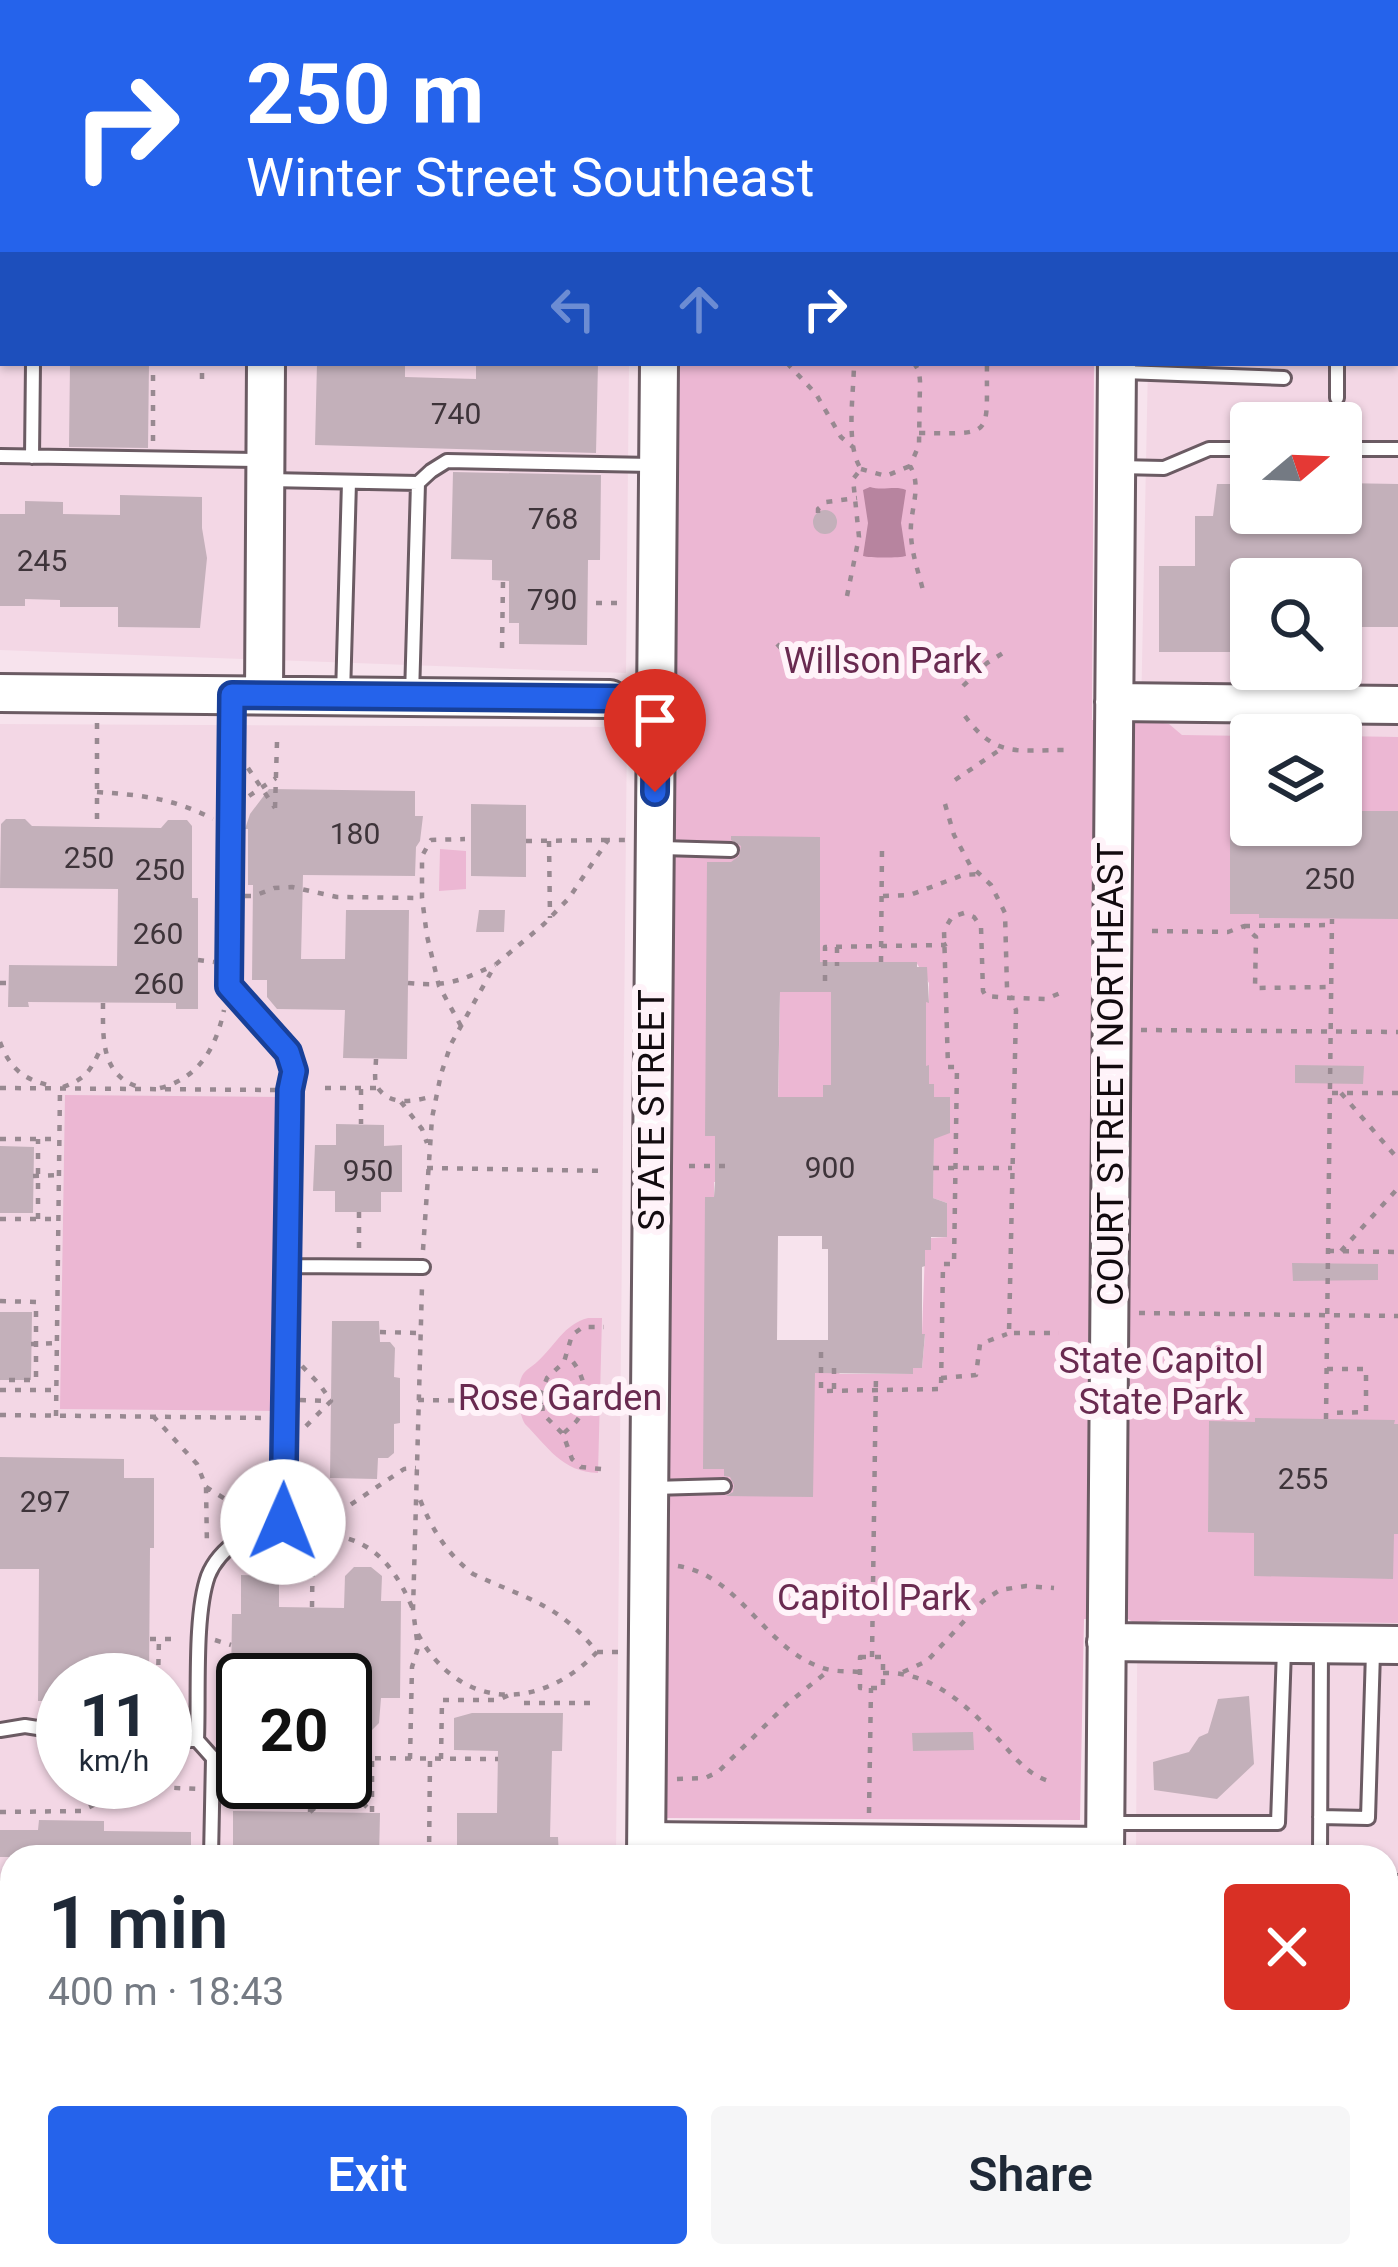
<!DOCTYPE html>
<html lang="en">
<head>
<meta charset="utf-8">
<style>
  :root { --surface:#fff; --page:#f6f6f7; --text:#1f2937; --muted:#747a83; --accent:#2563eb }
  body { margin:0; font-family:Roboto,sans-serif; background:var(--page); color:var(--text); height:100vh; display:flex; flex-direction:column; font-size:45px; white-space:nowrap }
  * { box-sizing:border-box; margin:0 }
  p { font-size:39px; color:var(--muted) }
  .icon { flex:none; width:66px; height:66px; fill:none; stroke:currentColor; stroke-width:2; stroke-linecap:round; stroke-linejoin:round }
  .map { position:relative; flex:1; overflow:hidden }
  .panel { position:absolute; left:0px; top:1845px; width:1398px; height:423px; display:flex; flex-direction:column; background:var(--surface); border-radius:36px 36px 0 0; box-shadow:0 3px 9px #0004 }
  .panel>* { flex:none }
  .guide { position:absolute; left:0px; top:0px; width:1398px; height:366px; box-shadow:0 3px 9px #0004; background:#2563eb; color:#fff; overflow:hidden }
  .needle { width:78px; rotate:71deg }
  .tools { position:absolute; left:1230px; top:402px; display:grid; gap:24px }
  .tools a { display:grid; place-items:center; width:132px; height:132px; border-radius:12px; background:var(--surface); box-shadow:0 3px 9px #0004; font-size:60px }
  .speed { position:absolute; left:36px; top:1653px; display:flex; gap:24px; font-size:60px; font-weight:700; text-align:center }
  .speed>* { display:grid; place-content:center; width:156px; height:156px; border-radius:50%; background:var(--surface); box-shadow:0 3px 9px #0004; line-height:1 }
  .speed small { font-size:30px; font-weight:400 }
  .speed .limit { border:6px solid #111; border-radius:18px; background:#fff; color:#111 }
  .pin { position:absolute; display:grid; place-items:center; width:102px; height:102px; color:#fff; margin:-123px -51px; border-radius:50% 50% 50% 0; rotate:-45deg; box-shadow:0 0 12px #0007 }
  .pin .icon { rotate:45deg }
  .me { position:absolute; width:132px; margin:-66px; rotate:1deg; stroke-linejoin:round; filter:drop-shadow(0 0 9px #0008) }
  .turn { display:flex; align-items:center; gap:42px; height:252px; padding:0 48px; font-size:54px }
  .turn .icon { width:156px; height:156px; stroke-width:2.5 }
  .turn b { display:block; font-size:84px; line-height:102px }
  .lanes { display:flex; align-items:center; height:114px; padding:0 48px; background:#0003; justify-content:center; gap:60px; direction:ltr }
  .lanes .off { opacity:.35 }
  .round { display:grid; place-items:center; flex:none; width:126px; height:126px; border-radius:12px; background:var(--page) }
  .overview { display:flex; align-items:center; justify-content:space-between; height:204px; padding:0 48px }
  h1 { font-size:72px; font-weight:600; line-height:90px }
  .cta { display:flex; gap:24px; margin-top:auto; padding:24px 48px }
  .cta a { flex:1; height:138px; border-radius:12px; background:var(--accent); color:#fff; font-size:48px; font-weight:600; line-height:138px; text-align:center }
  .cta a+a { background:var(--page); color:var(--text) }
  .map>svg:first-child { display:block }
</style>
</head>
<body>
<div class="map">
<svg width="1398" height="2267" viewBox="0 0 1398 2267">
  <rect width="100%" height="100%" fill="#f7e3ed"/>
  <path fill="#f3d7e5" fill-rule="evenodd" d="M 0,0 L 1398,0 L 1398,1015 L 1135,1016 L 1148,363 L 1395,363 L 1395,3 L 3,3 L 3,363 L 629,363 L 626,673 L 0,650 ZM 1251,423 L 1341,423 L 1341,513 L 1251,513 ZM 1251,579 L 1341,579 L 1341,669 L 1251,669 ZM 1251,735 L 1341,735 L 1341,825 L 1251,825 Z
    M 0,724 L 627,727 L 616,1857 L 12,1857 L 12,2139 L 0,2139 ZM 63,1680 L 165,1680 L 165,1782 L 63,1782 ZM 243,1680 L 345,1680 L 345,1782 L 243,1782 Z
    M 1139,1331 L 1398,1335 L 1398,2148 L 1386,2147 L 1386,1857 L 1136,1857 Z"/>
  <path fill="#ecb7d3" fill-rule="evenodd" d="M 676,363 L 1094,363 L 1092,720 L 1158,722 L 1169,724 L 1182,735 L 1251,736 L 1251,825 L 1341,825 L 1341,736 L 1398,737 L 1398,1623 L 1162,1620 L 1140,1627 L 1128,1619 L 1084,1619 L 1080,1820 L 661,1818 L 668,1380 ZM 732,958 L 843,966 L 844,962 L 916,962 L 929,983 L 929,1002 L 926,1002 L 926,1066 L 929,1084 L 934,1085 L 933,1198 L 947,1203 L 947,1237 L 931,1238 L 931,1249 L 925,1250 L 922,1334 L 925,1335 L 922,1368 L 913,1368 L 912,1374 L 840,1374 L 815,1352 L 705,1357 L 705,1198 L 714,1197 L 714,1182 L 726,1182 L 715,1136 L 705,1136 Z
    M 440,849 L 466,851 L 466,889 L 439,891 Z
    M 780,992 L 831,992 L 831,1085 L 823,1085 L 823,1097 L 808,1097 L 808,1104 L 778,1104 Z
    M 65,1095 L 284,1097 L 276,1411 L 60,1409 Z
    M 588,1318 L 602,1318 L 598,1473 C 562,1472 548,1447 525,1424 C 518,1412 516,1388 522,1376 C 526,1369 532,1367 537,1362 C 555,1346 564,1324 588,1318 Z"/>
  <path fill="#b7849f" d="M 870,487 C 883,491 896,485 906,490 L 901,523 L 906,556 C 900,558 869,558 863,556 L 868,523 L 863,490 Z"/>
  <path fill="#c3b0ba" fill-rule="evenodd" d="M 70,363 L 149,363 L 148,448 L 69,447 Z
    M 317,363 L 405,363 L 405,377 L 476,379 L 476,363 L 598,363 L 596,453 L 315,445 Z
    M 453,472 L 601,475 L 600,560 L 588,560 L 587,645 L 519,644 L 519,623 L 509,623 L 509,581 L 492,580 L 492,560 L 451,559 Z
    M 1341,483 L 1398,484 L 1398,627 L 1341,627 L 1341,579 L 1322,579 L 1322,571 L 1275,571 L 1275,579 L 1251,579 L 1251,652 L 1159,652 L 1159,566 L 1195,566 L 1195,516 L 1213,516 L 1217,484 L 1251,484 L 1251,513 L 1341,513 Z
    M 120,495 L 202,497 L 202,528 L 207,558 L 200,628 L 118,627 L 118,607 L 60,607 L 60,600 L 25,599 L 25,606 L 0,606 L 0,514 L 25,514 L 25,501 L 63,502 L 63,514 L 120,515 Z
    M813 522a12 12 0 1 1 24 0a12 12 0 1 1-24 0Z
    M 269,789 L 415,791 L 415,816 L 423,816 L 420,841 L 416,847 L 415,876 L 303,875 L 301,959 L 345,959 L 346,910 L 409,910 L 407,1059 L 343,1058 L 345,1010 L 277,1009 L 267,997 L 267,980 L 252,980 L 253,885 L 248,885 L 248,829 L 245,829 L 250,814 Z
    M 471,804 L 526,805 L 526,877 L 471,876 Z
    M 1341,811 L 1398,811 L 1398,919 L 1259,918 L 1259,914 L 1230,914 L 1230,814 L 1251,815 L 1251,825 L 1341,825 Z
    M 6,819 L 25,819 L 32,826 L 161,828 L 168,820 L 187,820 L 192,826 L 192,898 L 198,898 L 198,1009 L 176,1009 L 176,1003 L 28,1002 L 29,1007 L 8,1007 L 9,965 L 117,966 L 118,889 L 0,888 L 1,824 Z
    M 731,836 L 820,837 L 820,962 L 917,962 L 917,967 L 927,967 L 929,1003 L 926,1002 L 926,1066 L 929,1065 L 929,1084 L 934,1084 L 934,1097 L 950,1097 L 950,1133 L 934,1139 L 933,1198 L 947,1203 L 947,1237 L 931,1237 L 931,1250 L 925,1250 L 925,1266 L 922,1267 L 922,1334 L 925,1334 L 922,1368 L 913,1368 L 913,1374 L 815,1373 L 813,1497 L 726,1496 L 733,1492 L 734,1485 L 730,1477 L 724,1476 L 724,1469 L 703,1469 L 705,1197 L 714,1197 L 715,1182 L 715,1136 L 705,1136 L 707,862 L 731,862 L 739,856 L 741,846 L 731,840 ZM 780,992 L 831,992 L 831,1085 L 823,1085 L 823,1097 L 778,1097 ZM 778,1236 L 822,1236 L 822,1249 L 828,1249 L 828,1340 L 777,1340 Z
    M 479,910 L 505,910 L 504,932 L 476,932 Z
    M 1295,1065 L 1364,1066 L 1363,1084 L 1295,1083 Z
    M 336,1124 L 384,1125 L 384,1146 L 402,1145 L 402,1192 L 381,1192 L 381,1212 L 335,1212 L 335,1191 L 313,1191 L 315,1145 L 336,1145 Z
    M 0,1146 L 34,1147 L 33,1213 L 0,1213 Z
    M 1292,1263 L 1378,1264 L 1378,1280 L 1293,1281 Z
    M 0,1312 L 32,1312 L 31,1380 L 0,1380 Z
    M 332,1321 L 379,1321 L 380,1342 L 390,1342 L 395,1348 L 394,1377 L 400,1378 L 400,1423 L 394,1424 L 394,1453 L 388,1458 L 378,1458 L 377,1479 L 330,1478 Z
    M 1255,1418 L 1395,1420 L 1394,1424 L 1398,1424 L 1398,1534 L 1394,1534 L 1393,1579 L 1254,1576 L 1254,1533 L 1208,1532 L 1209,1421 L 1255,1422 Z
    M 0,1457 L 124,1459 L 124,1478 L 154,1478 L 154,1548 L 150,1548 L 149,1680 L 63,1680 L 63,1701 L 38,1701 L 39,1569 L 0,1569 Z
    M 354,1567 L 371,1567 L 382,1576 L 381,1601 L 401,1601 L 400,1698 L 381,1698 L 379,1723 L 370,1732 L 352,1732 L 345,1726 L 345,1680 L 231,1680 L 232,1614 L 241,1614 L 241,1575 L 279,1576 L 279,1607 L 344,1608 L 345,1576 Z
    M 1249,1696 L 1254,1764 L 1217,1799 L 1154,1790 L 1153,1762 L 1189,1752 L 1199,1737 L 1208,1733 L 1218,1699 Z
    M 472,1713 L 563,1713 L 562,1751 L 552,1751 L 550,1837 L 558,1837 L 559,1857 L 457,1857 L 457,1813 L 497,1813 L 498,1751 L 454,1750 L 454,1718 Z
    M 973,1732 L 974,1750 L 913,1751 L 912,1733 Z
    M 233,1811 L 380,1813 L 379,1857 L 238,1857 L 237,1849 L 233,1849 Z
    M 39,1820 L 104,1821 L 104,1831 L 191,1832 L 191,1857 L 0,1857 L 0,1830 L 38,1830 Z"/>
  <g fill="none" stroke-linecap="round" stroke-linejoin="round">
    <g stroke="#6b5b63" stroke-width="18">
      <path id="lane" d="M 439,0 L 440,3
        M 1129,0 L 1398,3
        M 203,2 L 208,0
        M 332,3 L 332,0
        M 0,222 L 3,222
        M 1124,372 L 1284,378
        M 1337,398 L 1337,363
        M 1341,449 L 1398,449
        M 0,456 L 259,460
        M 32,457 L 33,363
        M 1118,467 L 1164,468 L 1209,449 L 1251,449
        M 269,480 L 418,483
        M 343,695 L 349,482
        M 412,696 L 418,483 L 431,471 L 447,461 L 652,465
        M 662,848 L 731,850
        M 288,1266 L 423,1267
        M 653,1488 L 724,1486
        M 0,1730 L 25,1726 L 63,1732
        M 165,1740 L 197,1740 C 199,1695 194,1616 208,1576 C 219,1548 254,1525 283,1523 L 291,1090 L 294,1071 L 288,1052 L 229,987 L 232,702
        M 197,1740 L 213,1758 L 211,1857
        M 1320,1817 L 1368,1818 L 1373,1652
        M 1112,1823 L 1278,1823 L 1284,1649
        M 1320,1857 L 1321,1648
        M 1386,1881 L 1398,1882
        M 1386,2010 L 1398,2010
        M 54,2267 L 55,2256
        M 434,2267 L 434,2256
        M 922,2267 L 922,2256
        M 1318,2267 L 1318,2256"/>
    </g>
    <g stroke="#6b5b63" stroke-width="30">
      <path id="street" d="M 269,3 L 269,0
        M 646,1835 L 1105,1840
        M 239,2256 L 239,2267"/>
    </g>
    <g stroke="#6b5b63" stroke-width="42">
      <path id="secondary" d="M 661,3 L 661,0
        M 1120,3 L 1120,0
        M 1395,237 L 1398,237
        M 0,693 L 610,699
        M 264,695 L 266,363
        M 1114,702 L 1398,705
        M 1106,1642 L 1398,1645
        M 646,1857 L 659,363
        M 1105,1857 L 1117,363
        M 642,2267 L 642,2256
        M 1091,2267 L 1092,2256"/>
    </g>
    <g stroke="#6b5b63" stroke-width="45">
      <path id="primary" d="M 0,2147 L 12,2147
        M 1386,2160 L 1398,2160"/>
    </g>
    <g stroke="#6b5b63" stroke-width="51">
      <path id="highway" d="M 134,3 L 137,0
        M 0,96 L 3,94"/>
    </g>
    <path stroke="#988991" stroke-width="4.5" stroke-dasharray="6 9" stroke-linecap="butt" d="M 815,3 L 815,0
      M 787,363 L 816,394 L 841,437 L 854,448
      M 914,363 L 919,371 L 920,381 L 919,445 L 910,466 C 923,487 909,511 911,535 C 912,555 919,574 924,594
      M 202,379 L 202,363
      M 919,433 C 996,434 986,437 987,363
      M 153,441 L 153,363
      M 861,469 L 886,476 L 910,466
      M 818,513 L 818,509 L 826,502 L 857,498
      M 847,596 L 859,537 L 853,479 L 861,469 C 845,445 854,392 854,363
      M 596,603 L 626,603
      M 777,644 L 805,673
      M 502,648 L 503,581
      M 963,686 L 987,663 L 1003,653
      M 965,716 C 995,758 1018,750 1064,750
      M 97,723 L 97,826
      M 1244,753 L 1245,806
      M 248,768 L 275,808
      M 955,780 L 1001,749
      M 97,792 C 141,795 173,798 213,819
      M 249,796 L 276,778
      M 945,804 L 954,835 L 970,865 L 991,885 L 1005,913 L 1007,988 L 1011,998 L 1046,999 L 1065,991
      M 275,808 L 277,742
      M 526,841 L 608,840
      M 549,841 L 550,918
      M 245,896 L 254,896 L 274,888 L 292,887 L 337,897 L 422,898
      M 883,896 L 910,895 L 963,875 L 980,874
      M 1244,926 L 1331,925
      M 1152,931 L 1228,932 L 1244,926 L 1256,937 L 1255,988 L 1331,987
      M 837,947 L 837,966
      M 198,960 L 214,962
      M 881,962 L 882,848
      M 825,981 L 825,947 L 944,945 L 950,942
      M 0,983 L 9,983
      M 408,983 C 448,987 459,981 495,965
      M 103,1003 C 103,1038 100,1078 143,1088
      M 461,1026 L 439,986 L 427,936 L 422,898 L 422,856 L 431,840 L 465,839
      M 1141,1030 L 1398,1032
      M 0,1042 C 10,1069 24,1080 52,1086
      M 376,1059 C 376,1067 373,1081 378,1088 C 391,1107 416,1101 433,1096
      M 63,1087 C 88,1078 91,1069 102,1046
      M 0,1088 L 276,1090
      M 160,1088 C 199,1078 216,1048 224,1010
      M 325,1088 L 378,1088
      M 361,1089 L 361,1124
      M 1332,1093 L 1398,1093
      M 1341,1093 L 1398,1159
      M 401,1102 L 422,1129 L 427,1143
      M 0,1139 L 59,1139
      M 689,1166 L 726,1166
      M 427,1168 L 606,1171
      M 933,1168 L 1012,1168
      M 33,1176 L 59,1175
      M 359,1212 L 359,1248
      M 0,1219 L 59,1219
      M 38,1219 L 38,1139
      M 423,1250 L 432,1118 L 441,1074 L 451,1044 L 495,965 L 544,924 L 569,898 L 608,840 L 625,840
      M 1328,1251 L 1398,1252
      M 1341,1251 L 1398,1188
      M 0,1301 L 36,1302 L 36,1380 L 0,1380
      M 1139,1313 L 1398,1316
      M 380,1332 L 420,1333
      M 31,1344 L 57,1343
      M 821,1352 L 821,1391 L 941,1389 L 943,1264 L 954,1264 L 957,1067 L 948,1067 L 944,930 L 952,917 L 964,913 L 974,917 L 981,927 L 983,991 L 986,996 L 1011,998 L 1016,1010 L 1009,1333 L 1059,1333
      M 302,1366 L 320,1385 L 331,1401 L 303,1429
      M 834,1368 L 834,1391
      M 1327,1369 L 1366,1369 L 1366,1412 L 1329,1413
      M 941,1378 L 976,1375 L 980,1344 L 1007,1334
      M 0,1390 L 57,1390
      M 300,1400 L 331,1401
      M 418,1400 L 486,1401 L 497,1395 L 507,1402 L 496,1407 L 486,1401
      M 507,1402 L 603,1402
      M 0,1415 L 270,1418
      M 56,1416 L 60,1088
      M 153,1416 L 197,1464 L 206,1487 L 207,1547
      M 1326,1419 L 1332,919
      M 564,1433 C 569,1428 575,1424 578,1419 C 592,1399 583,1370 567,1355
      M 601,1469 L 581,1467 L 572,1459 L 563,1434 L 543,1414 L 541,1393 L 547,1378 L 564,1362 L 572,1335 L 583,1327 L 604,1327
      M 206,1487 L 252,1516
      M 678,1566 C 741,1576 764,1649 823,1668 C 834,1672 848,1671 860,1672
      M 312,1607 L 313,1533
      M 412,1607 C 391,1559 367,1535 313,1533 L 329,1519 L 404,1469 L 416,1468
      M 418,1634 C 459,1711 540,1712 597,1652 C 558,1603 526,1599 473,1574 C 447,1554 431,1528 419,1497
      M 150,1639 L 180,1639
      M 215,1640 L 231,1645
      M 597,1652 L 621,1652
      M 860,1657 L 883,1657 L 883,1688 L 860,1688 Z
      M 872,1657 L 876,1374
      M 903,1672 L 927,1661 L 983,1601 L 1000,1590 L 1026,1586 L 1054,1588
      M 883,1673 C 932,1671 970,1708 1001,1742 C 1016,1759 1029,1776 1052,1782
      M 158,1680 L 159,1639
      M 524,1703 L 597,1703
      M 227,1757 L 243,1758
      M 345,1758 L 498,1759
      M 410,1759 L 412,1667 L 418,1648 L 413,1610 L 422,1286
      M 441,1759 L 442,1700 L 498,1700 L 509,1695
      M 677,1779 L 705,1778 L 718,1772 L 787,1704 L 828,1671
      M 341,1782 L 372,1812
      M 0,1812 L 81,1811 L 133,1786 L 199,1789
      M 310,1812 L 341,1785
      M 310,1812 L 311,1782
      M 372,1812 L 372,1759
      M 869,1813 L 871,1688
      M 429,1857 L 430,1759
      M 0,1882 L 12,1882
      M 1,1882 L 6,1887 L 12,1887
      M 0,1909 L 12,1919
      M 0,1987 L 12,1977
      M 0,2015 L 12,2015
      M 0,2080 L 12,2080
      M 0,2229 L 12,2228
      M 1386,2235 L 1398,2235"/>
    <use href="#lane" stroke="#fff" stroke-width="12"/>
    <use href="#street" stroke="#fff" stroke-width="24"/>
    <use href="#secondary" stroke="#fff" stroke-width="36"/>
    <use href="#primary" stroke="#fff" stroke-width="39"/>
    <use href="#highway" stroke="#fff" stroke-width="45"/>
    <g stroke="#4d4248" stroke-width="12">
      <path id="rail" d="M 0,2209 L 12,2208
        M 1386,2213 L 1398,2214"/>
    </g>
    <use href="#rail" stroke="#fff3f9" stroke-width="8" stroke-dasharray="22" stroke-linecap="butt"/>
  </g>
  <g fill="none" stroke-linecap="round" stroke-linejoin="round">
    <g stroke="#184099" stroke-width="30">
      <path id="route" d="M 283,1522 L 290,1090 L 294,1071 L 288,1052 L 229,986 L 232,695 L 656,699 L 655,792"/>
    </g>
    <use href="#route" stroke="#2563eb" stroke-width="21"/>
  </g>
  <g text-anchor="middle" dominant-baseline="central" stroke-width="12" stroke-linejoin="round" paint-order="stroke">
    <g font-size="30" fill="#3e343a">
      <text x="456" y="413">740</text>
      <text x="553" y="518">768</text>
      <text x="42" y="560">245</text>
      <text x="552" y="599">790</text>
      <text x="355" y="833">180</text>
      <text x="89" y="857">250</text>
      <text x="160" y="869">250</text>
      <text x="1330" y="878">250</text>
      <text x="158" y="933">260</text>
      <text x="159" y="983">260</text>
      <text x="830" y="1167">900</text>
      <text x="368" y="1170">950</text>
      <text x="1303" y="1478">255</text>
      <text x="45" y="1501">297</text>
    </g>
    <g font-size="36" fill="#692a50" stroke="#fff3f9">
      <text x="883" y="661">Willson Park</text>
      <text x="1161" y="1361">State Capitol<tspan x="1161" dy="41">State Park</tspan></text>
      <text x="560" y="1398">Rose Garden</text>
      <text x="874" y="1598">Capitol Park</text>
    </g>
    <g font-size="36" fill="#120b0f" stroke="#fff3f9">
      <text transform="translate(1111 1074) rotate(-90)">COURT STREET NORTHEAST</text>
      <text transform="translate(652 1110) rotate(-90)">STATE STREET</text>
    </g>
  </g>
</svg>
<div class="tools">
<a><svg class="needle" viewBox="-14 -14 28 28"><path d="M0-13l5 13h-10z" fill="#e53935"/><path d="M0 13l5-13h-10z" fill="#747a83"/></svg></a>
<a><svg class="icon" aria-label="search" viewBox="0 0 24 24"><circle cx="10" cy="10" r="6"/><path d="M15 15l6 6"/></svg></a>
<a><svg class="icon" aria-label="layers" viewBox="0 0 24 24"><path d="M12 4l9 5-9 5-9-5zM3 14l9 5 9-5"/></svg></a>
</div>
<div class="speed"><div>11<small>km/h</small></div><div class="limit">20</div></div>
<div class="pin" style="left:655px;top:792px;background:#d93025"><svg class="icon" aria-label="arrive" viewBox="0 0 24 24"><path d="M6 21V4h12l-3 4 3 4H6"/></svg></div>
<svg class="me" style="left:283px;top:1522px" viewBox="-20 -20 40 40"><circle r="19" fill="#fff"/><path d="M0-13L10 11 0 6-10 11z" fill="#2563eb"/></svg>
<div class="guide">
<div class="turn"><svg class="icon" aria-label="right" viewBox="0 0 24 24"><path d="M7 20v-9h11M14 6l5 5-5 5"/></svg><div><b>250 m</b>Winter Street Southeast</div></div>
<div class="lanes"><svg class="icon off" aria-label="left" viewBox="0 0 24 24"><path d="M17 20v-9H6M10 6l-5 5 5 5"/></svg><svg class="icon off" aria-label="ahead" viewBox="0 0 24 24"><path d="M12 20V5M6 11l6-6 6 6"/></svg><svg class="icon" aria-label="right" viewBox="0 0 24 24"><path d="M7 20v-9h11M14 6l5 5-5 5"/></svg></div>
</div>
<section class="panel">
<div class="overview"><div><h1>1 min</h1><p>400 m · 18:43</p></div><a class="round" style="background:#d93025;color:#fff"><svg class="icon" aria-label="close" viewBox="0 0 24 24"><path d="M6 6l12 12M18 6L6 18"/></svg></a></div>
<div class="cta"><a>Exit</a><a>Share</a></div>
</section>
</div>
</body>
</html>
